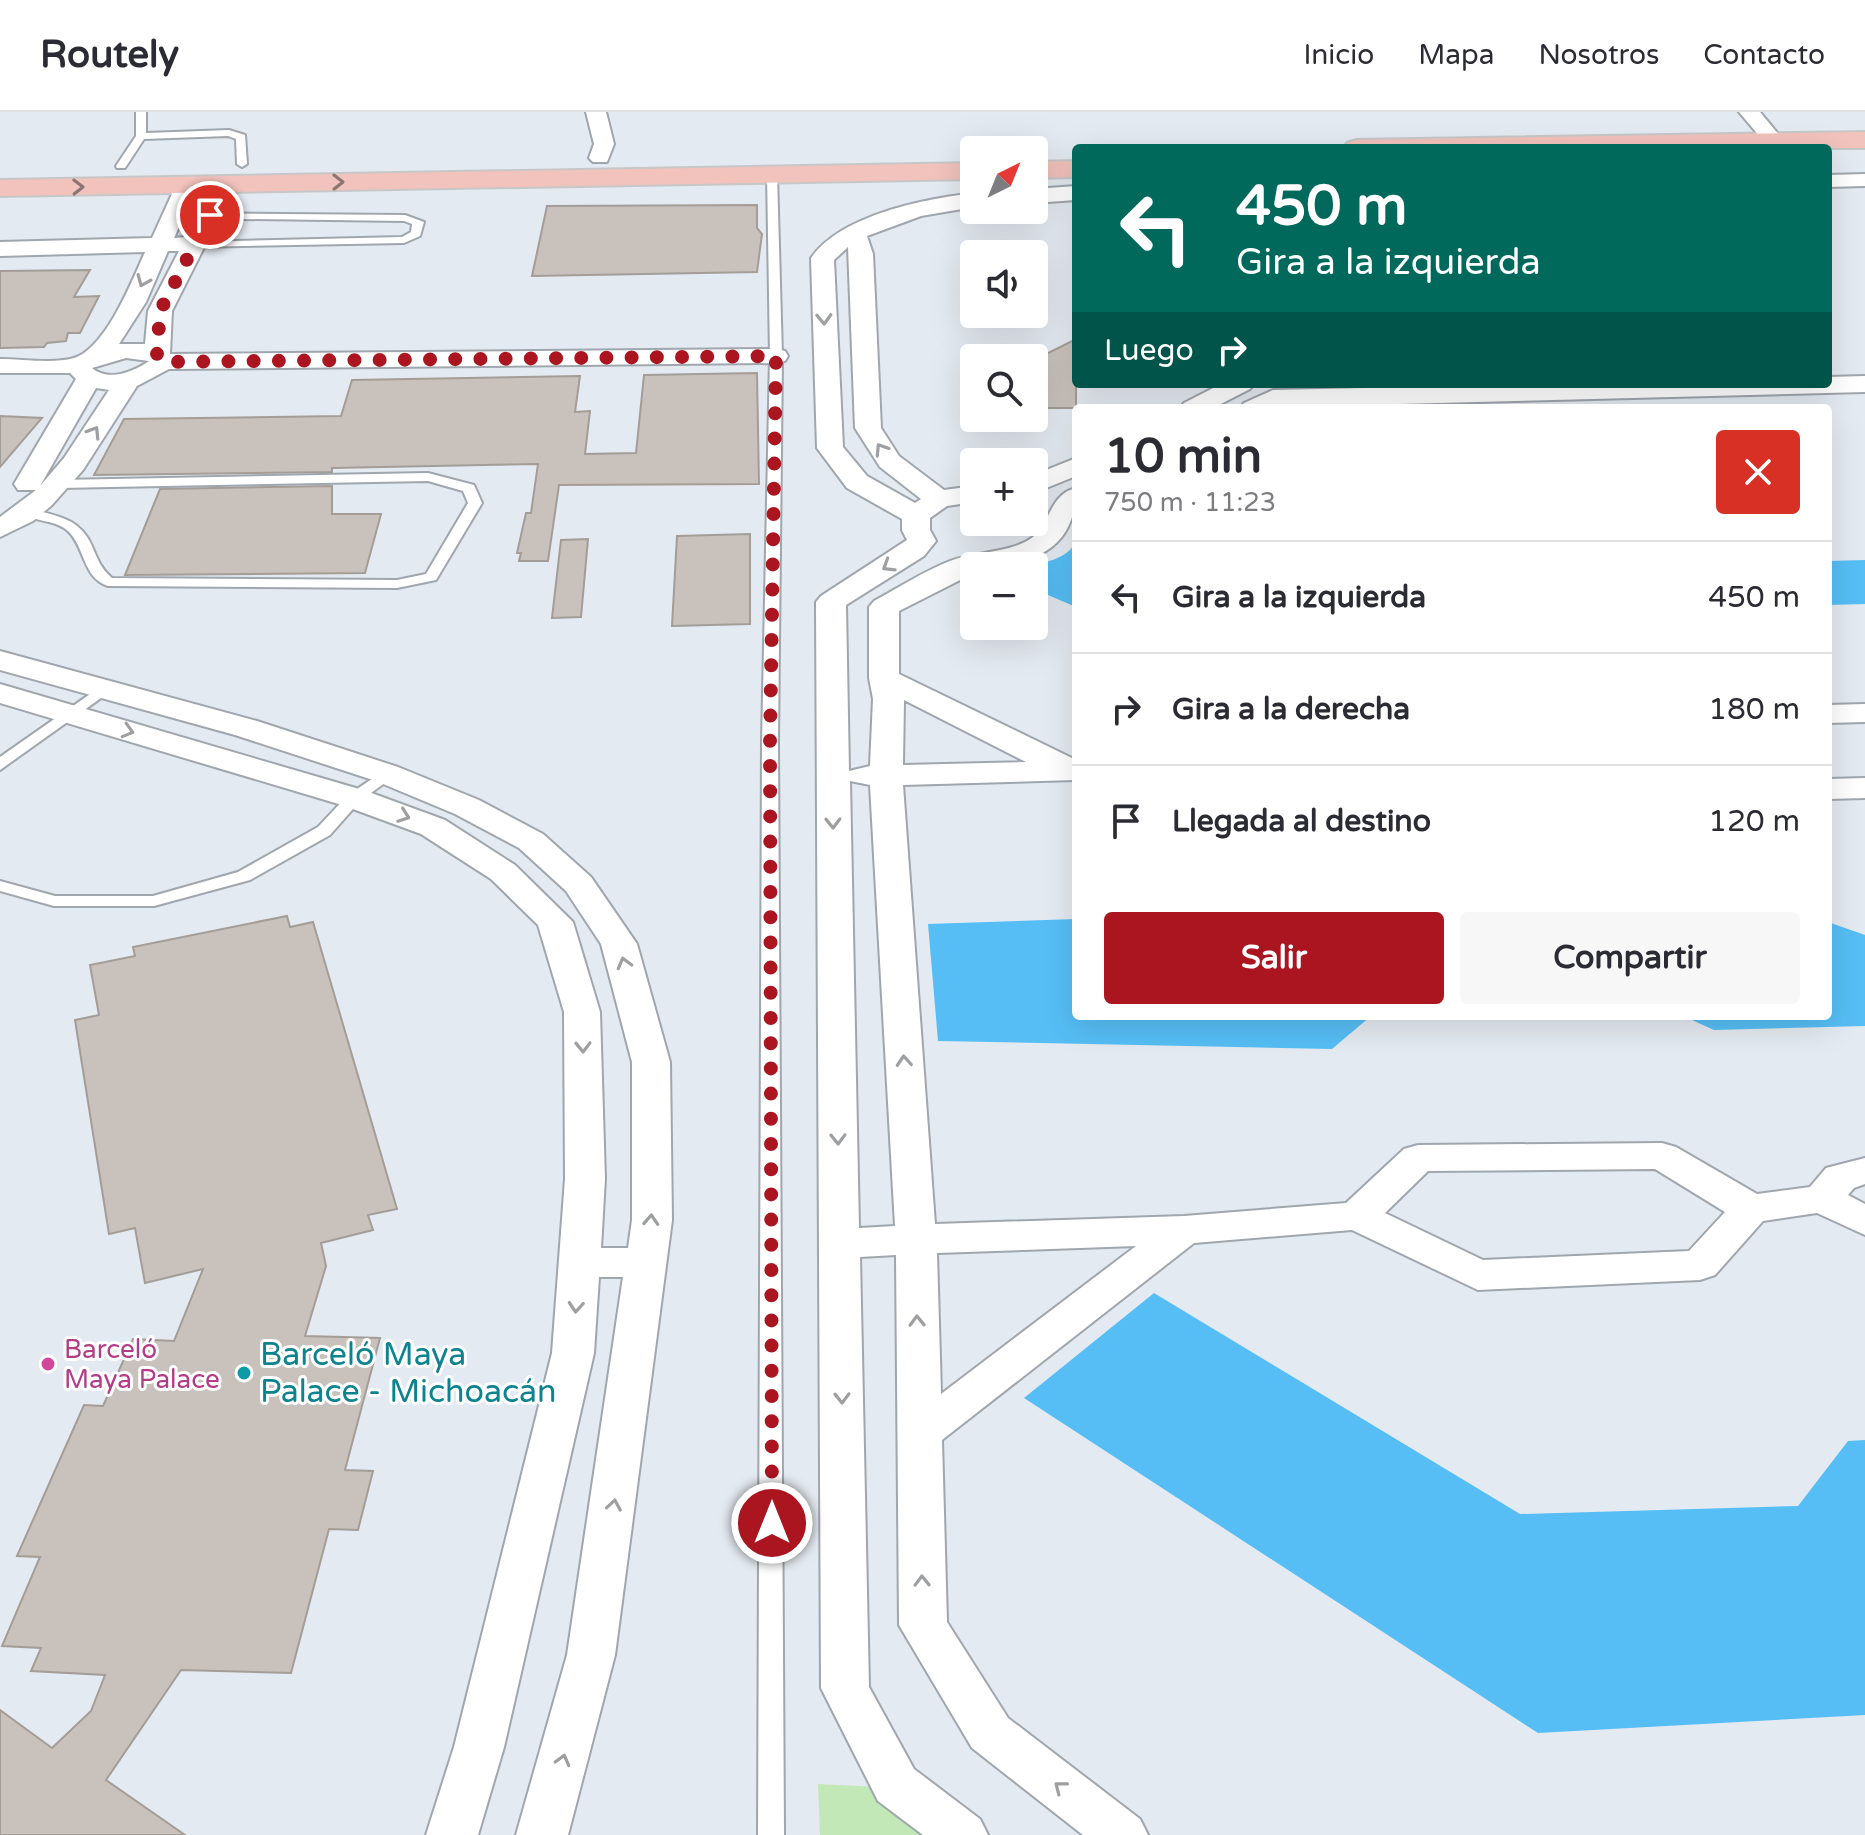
<!DOCTYPE html>
<html lang="es">
<head>
<meta charset="utf-8">
<style>
  :root { --surface:#fff; --page:#f7f7f7; --text:#2b2b33; --muted:#7c7c81; --line:#e1e1e2; --accent:#aa151f }
  body { margin:0; font-family:"Varela Round",sans-serif; background:var(--page); color:var(--text); height:100vh; display:flex; flex-direction:column; font-size:30px; white-space:nowrap }
  * { box-sizing:border-box; margin:0 }
  p { font-size:26px; color:var(--muted) }
  .icon { flex:none; width:44px; height:44px; fill:none; stroke:currentColor; stroke-width:2; stroke-linecap:round; stroke-linejoin:round }
  .map { position:relative; flex:1; overflow:hidden }
  .sheet { position:absolute; left:1072px; top:292px; width:760px; height:616px; display:flex; flex-direction:column; background:var(--surface); border-radius:8px; box-shadow:0 8px 32px #0002 }
  .sheet>* { flex:none }
  .banner { position:absolute; left:1072px; top:32px; width:760px; height:244px; border-radius:8px; box-shadow:0 8px 32px #0002; background:#00695c; color:#fff; overflow:hidden }
  .needle { width:52px; rotate:43deg }
  .controls { position:absolute; left:960px; top:24px; display:grid; gap:16px }
  .controls a { display:grid; place-items:center; width:88px; height:88px; border-radius:8px; background:var(--surface); box-shadow:0 8px 32px #0002; font-size:40px }
  .pin { position:absolute; display:grid; place-items:center; width:68px; height:68px; color:#fff; margin:-34px; border:4px solid #fff; border-radius:50%; box-shadow:0 2px 8px #0007 }
  .me { position:absolute; width:88px; margin:-44px; rotate:0deg; stroke-linejoin:round; filter:drop-shadow(0 0 6px #0008) }
  .turn { display:flex; align-items:center; gap:28px; height:168px; padding:0 32px; font-size:36px }
  .turn .icon { width:104px; height:104px; stroke-width:2.5 }
  .turn b { display:block; font-size:56px; line-height:68px }
  .then { display:flex; align-items:center; height:76px; padding:0 32px; background:#0003; gap:16px; font-size:30px }
  .round { display:grid; place-items:center; flex:none; width:84px; height:84px; border-radius:8px; background:var(--page) }
  .overview { display:flex; align-items:center; justify-content:space-between; height:136px; padding:0 32px }
  h1 { font-size:48px; font-weight:700; line-height:60px }
  .cta { display:flex; gap:16px; margin-top:auto; padding:16px 32px }
  .cta a { flex:1; height:92px; border-radius:8px; background:var(--accent); color:#fff; font-size:32px; font-weight:700; line-height:92px; text-align:center }
  .cta a+a { background:var(--page); color:var(--text) }
  ul { padding:0; list-style:none }
  li { display:flex; align-items:center; gap:24px; height:112px; padding:0 32px; border-top:2px solid var(--line) }
  li div { flex:1 }
  li b { display:block; font-size:30px }
  li em { font-style:normal }
  header { display:flex; align-items:center; gap:48px; box-sizing:border-box; height:112px; padding:0 40px; background:var(--surface); border-bottom:2px solid var(--line) }
  header strong { font-size:38px }
  nav { display:flex; gap:44px; margin-inline-start:auto; font-size:28px }
  .map>svg:first-child { display:block }
</style>
</head>
<body>
<header>
<strong>Routely</strong>
<nav><a>Inicio</a><a>Mapa</a><a>Nosotros</a><a>Contacto</a></nav>
</header>
<div class="map">
<svg width="1865" height="1723" viewBox="0 0 1865 1723">
  <rect width="100%" height="100%" fill="#e4eaf1"/>
  <path fill="#c3e8b7" d="M 818,1672 L 877,1675 L 933,1723 L 820,1723 Z"/>
  <path fill="#56bef5" d="M 1076,429 L 1076,495 L 1034,477 L 1034,454 L 1029,454 C 1046,450 1068,447 1076,429 Z
    M 1865,448 L 1865,492 L 1828,493 L 1828,449 Z
    M 1076,807 L 1076,904 L 1371,904 L 1332,937 L 938,929 L 928,812 Z
    M 1828,810 L 1865,823 L 1865,914 L 1714,918 L 1683,904 L 1828,904 Z
    M 1154,1181 L 1520,1402 L 1798,1394 L 1848,1329 L 1865,1328 L 1865,1603 L 1538,1621 L 1024,1286 Z"/>
  <path fill="#c9c2bc" stroke="#a49d97" stroke-width="2" d="M 757,93 L 757,116 L 762,122 L 757,160 L 532,164 L 547,94 Z
    M 90,158 L 74,185 L 99,184 L 80,221 L 68,221 L 66,229 L 47,231 L 44,235 L 0,236 L 0,159 Z
    M 1076,227 L 1076,296 L 1046,296 L 1045,283 L 1034,279 L 1034,248 Z
    M 757,261 L 759,372 L 559,373 L 548,449 L 519,449 L 521,441 L 517,441 L 526,401 L 531,401 L 538,352 L 332,356 L 332,360 L 94,363 L 124,307 L 341,304 L 352,268 L 580,264 L 575,300 L 590,299 L 585,342 L 636,341 L 644,263 Z
    M 0,304 L 42,306 L 0,355 Z
    M 332,374 L 332,402 L 381,402 L 365,461 L 125,463 L 160,377 Z
    M 750,422 L 750,512 L 672,514 L 677,424 Z
    M 588,427 L 581,505 L 552,506 L 561,428 Z
    M 287,804 L 290,815 L 313,810 L 397,1097 L 368,1103 L 373,1118 L 321,1131 L 326,1154 L 305,1224 L 380,1226 L 345,1358 L 373,1359 L 358,1418 L 329,1417 L 291,1561 L 181,1558 L 106,1668 L 185,1723 L 0,1723 L 0,1598 L 52,1636 L 91,1599 L 105,1563 L 31,1559 L 41,1536 L 2,1534 L 40,1445 L 17,1444 L 84,1293 L 103,1294 L 133,1227 L 174,1229 L 203,1157 L 145,1171 L 135,1116 L 109,1122 L 75,908 L 99,903 L 90,853 L 135,844 L 133,835 Z"/>
  <g fill="none" stroke-linecap="round" stroke-linejoin="round">
    <g stroke="#a0a6ad" stroke-width="4">
      <path id="service" d="M 136,0 L 146,0 L 146,21 L 229,18 L 245,23 L 247,52 L 242,55 L 237,52 L 236,27 L 228,24 L 144,27 L 125,56 L 117,56 L 116,54 L 136,24 Z
        M 772,59 L 777,62 L 782,244 L 778,630 L 784,1723 L 758,1723 L 762,630 L 770,244 L 767,62 Z
        M 171,101 L 405,103 L 424,110 L 420,124 L 404,131 L 194,135 L 188,132 L 190,130 L 402,125 L 411,120 L 412,112 L 404,109 L 167,106 L 167,102 Z
        M 428,361 L 474,373 L 482,391 L 436,468 L 397,476 L 108,474 C 83,466 85,436 69,420 C 56,407 36,411 23,401 L 30,397 C 57,404 80,406 92,434 C 97,446 101,457 112,466 L 397,468 L 426,462 L 468,391 L 463,379 L 428,369 L 60,376 L 53,372 L 60,368 Z
        M 103,573 L 108,575 L 111,578 L 108,581 L 0,658 L 0,645 Z
        M 387,657 L 395,662 L 393,665 L 360,689 L 330,723 L 250,768 L 154,794 L 54,794 L 0,779 L 0,769 L 55,784 L 153,784 L 238,760 L 318,715 L 348,683 Z"/>
    </g>
    <g stroke="#a0a6ad" stroke-width="4">
      <path id="minor" d="M 586,0 L 606,0 L 614,32 L 607,50 L 593,50 L 589,46 L 594,32 Z
        M 1739,0 L 1760,0 L 1784,29 L 1781,33 L 1767,33 Z
        M 1865,62 L 1865,74 L 1828,75 L 1828,63 Z
        M 225,66 L 236,72 L 172,199 L 170,242 L 776,237 L 785,239 L 788,244 L 785,249 L 776,251 L 169,257 L 137,274 L 83,358 L 52,393 L 33,409 L 0,425 L 0,405 L 36,378 L 18,378 L 14,372 L 76,267 L 70,261 L 0,261 L 0,247 C 22,247 53,252 74,246 C 106,236 132,169 145,140 L 0,144 L 0,130 L 152,126 L 176,73 L 187,67 L 198,73 L 174,126 L 186,125 L 214,72 ZM 168,139 L 179,139 L 148,199 L 145,232 L 119,232 L 146,190 ZM 126,246 L 149,249 C 133,260 109,270 92,256 ZM 96,276 L 109,278 L 64,346 L 40,374 Z
        M 1076,74 L 1076,88 L 1034,91 L 1034,77 Z
        M 974,81 L 974,95 L 921,104 L 867,124 L 873,142 L 881,316 L 899,344 L 944,378 L 974,374 L 974,390 L 947,394 L 930,406 L 930,418 L 936,429 L 924,444 L 846,493 L 849,659 L 870,654 L 873,587 L 869,566 L 869,495 L 874,489 C 898,476 924,459 950,449 C 975,439 1010,442 1033,425 C 1051,410 1050,382 1076,376 C 1076,440 1030,454 974,454 L 974,461 L 899,499 L 899,562 L 1076,648 L 1076,668 L 903,673 L 935,1112 L 1184,1104 L 1346,1091 L 1404,1037 L 1418,1033 L 1662,1031 L 1676,1035 L 1757,1082 L 1810,1075 L 1826,1056 L 1865,1046 L 1865,1072 L 1854,1076 L 1848,1083 L 1865,1092 L 1865,1123 L 1817,1101 L 1763,1109 L 1715,1163 L 1700,1168 L 1478,1178 L 1352,1118 L 1194,1131 L 942,1328 L 947,1510 L 1008,1606 L 1140,1707 L 1148,1723 L 1083,1723 L 972,1636 L 899,1513 L 896,1143 L 860,1145 L 869,1575 L 914,1657 L 980,1707 L 988,1723 L 923,1723 L 878,1689 L 821,1576 L 816,490 L 821,484 L 907,428 L 902,418 L 902,407 L 847,376 L 817,336 L 811,146 C 841,103 924,87 974,81 ZM 848,135 L 855,316 L 880,355 L 921,387 L 915,391 L 867,364 L 843,335 L 834,148 ZM 904,588 L 1026,650 L 903,653 ZM 850,669 L 870,673 L 895,1114 L 859,1116 ZM 1655,1057 L 1725,1100 L 1689,1139 L 1483,1148 L 1385,1101 L 1428,1059 ZM 1136,1134 L 941,1282 L 937,1141 Z
        M 1865,264 L 1865,280 L 1240,296 L 1244,291 L 1273,278 L 1543,272 L 1828,272 L 1828,265 Z
        M 1221,272 L 1254,272 L 1250,277 L 1213,296 L 1180,296 L 1184,291 Z
        M 1076,346 L 1076,364 L 1034,381 L 1034,363 Z
        M 0,539 L 257,609 L 398,655 L 479,688 L 543,722 L 591,765 L 637,832 L 670,950 L 672,1108 L 615,1543 L 568,1723 L 516,1723 L 567,1543 L 623,1165 L 599,1165 L 594,1241 L 504,1635 L 478,1723 L 426,1723 L 454,1635 L 552,1241 L 565,1067 L 564,900 L 538,813 L 491,767 L 421,722 L 342,693 L 0,591 L 0,572 L 366,679 L 445,708 L 515,753 L 573,810 L 600,900 L 605,1067 L 601,1136 L 628,1136 L 632,1108 L 632,950 L 601,832 L 566,779 L 519,736 L 455,702 L 376,669 L 235,623 L 0,558 Z
        M 1865,592 L 1865,610 L 1828,611 L 1828,593 Z
        M 1865,666 L 1865,686 L 1828,687 L 1828,667 Z"/>
    </g>
    <g stroke="#c7c7c8" stroke-width="4">
      <path id="trunk" d="M 1865,20 L 1865,36 L 1343,36 L 1347,31 L 1356,28 Z
        M 1076,49 L 1076,65 L 1034,66 L 1034,50 Z
        M 974,51 L 974,67 L 0,84 L 0,68 Z"/>
    </g>
    <use href="#service" fill="#fff" fill-rule="evenodd"/>
    <use href="#minor" fill="#fff" fill-rule="evenodd"/>
    <use href="#trunk" fill="#f2c2bc" fill-rule="evenodd"/>
  </g>
  <defs><path id="oneway-chevron" d="M-2-3.5L2.5 0L-2 3.5" fill="none" stroke-width="1.6" stroke-linecap="round" stroke-linejoin="round" transform="scale(2)"/></defs>
  <g stroke="#8c7674">
    <use href="#oneway-chevron" transform="translate(338 70) rotate(-1)"/>
    <use href="#oneway-chevron" transform="translate(78 75) rotate(-1)"/>
  </g>
  <g stroke="#9e9fa0">
    <use href="#oneway-chevron" transform="translate(143 169) rotate(113)"/>
    <use href="#oneway-chevron" transform="translate(824 207) rotate(88)"/>
    <use href="#oneway-chevron" transform="translate(94 320) rotate(-58)"/>
    <use href="#oneway-chevron" transform="translate(881 337) rotate(-123)"/>
    <use href="#oneway-chevron" transform="translate(888 454) rotate(148)"/>
    <use href="#oneway-chevron" transform="translate(128 619) rotate(16)"/>
    <use href="#oneway-chevron" transform="translate(404 704) rotate(20)"/>
    <use href="#oneway-chevron" transform="translate(833 711) rotate(89)"/>
    <use href="#oneway-chevron" transform="translate(624 851) rotate(-105)"/>
    <use href="#oneway-chevron" transform="translate(583 935) rotate(89)"/>
    <use href="#oneway-chevron" transform="translate(904 949) rotate(-94)"/>
    <use href="#oneway-chevron" transform="translate(838 1027) rotate(89)"/>
    <use href="#oneway-chevron" transform="translate(651 1108) rotate(-87)"/>
    <use href="#oneway-chevron" transform="translate(576 1195) rotate(94)"/>
    <use href="#oneway-chevron" transform="translate(917 1209) rotate(-91)"/>
    <use href="#oneway-chevron" transform="translate(842 1286) rotate(89)"/>
    <use href="#oneway-chevron" transform="translate(614 1393) rotate(-81)"/>
    <use href="#oneway-chevron" transform="translate(922 1469) rotate(-91)"/>
    <use href="#oneway-chevron" transform="translate(563 1648) rotate(-75)"/>
    <use href="#oneway-chevron" transform="translate(1060 1675) rotate(-142)"/>
  </g>
  <g fill="none" stroke-linecap="round" stroke-linejoin="round">
    <path stroke="#aa151f" stroke-width="14" stroke-dasharray="0 25.2" d="M 210,103 L 160,199 L 157,242 L 163,250 L 776,244 L 770,630 L 772,1411"/>
  </g>
  <circle fill="#d1479c" stroke="#fff" stroke-width="3" cx="48" cy="1252" r="8"/>
  <circle fill="#0f9aa8" stroke="#fff" stroke-width="3" cx="244" cy="1261" r="8"/>
  <g text-anchor="middle" dominant-baseline="central" stroke-width="6" stroke-linejoin="round" paint-order="stroke">
    <g font-size="26" fill="#b23c85" stroke="#fff" text-anchor="start">
      <text x="64" y="1237">Barceló<tspan x="64" dy="30">Maya Palace</tspan></text>
    </g>
    <g font-size="32" fill="#0d838f" stroke="#fff" text-anchor="start">
      <text x="260" y="1243">Barceló Maya<tspan x="260" dy="37">Palace - Michoacán</tspan></text>
    </g>
  </g>
</svg>
<div class="controls">
<a><svg class="needle" viewBox="-14 -14 28 28"><path d="M0-13l5 13h-10z" fill="#e53935"/><path d="M0 13l5-13h-10z" fill="#7c7c81"/></svg></a>
<a><svg class="icon" aria-label="sound" viewBox="0 0 24 24"><path d="M4 9h4l5-4v14l-5-4H4zM17 9q2 3 0 6"/></svg></a>
<a><svg class="icon" aria-label="search" viewBox="0 0 24 24"><circle cx="10" cy="10" r="6"/><path d="M15 15l6 6"/></svg></a>
<a>+</a>
<a>−</a>
</div>
<div class="pin" style="left:210px;top:103px;background:#d93025"><svg class="icon" aria-label="arrive" viewBox="0 0 24 24"><path d="M6 21V4h12l-3 4 3 4H6"/></svg></div>
<svg class="me" style="left:772px;top:1411px" viewBox="-20 -20 40 40"><circle r="17" fill="#aa151f" stroke="#fff" stroke-width="3"/><path d="M0-11L8 9 0 5-8 9z" fill="#fff"/></svg>
<div class="banner">
<div class="turn"><svg class="icon" aria-label="left" viewBox="0 0 24 24"><path d="M17 20v-9H6M10 6l-5 5 5 5"/></svg><div><b>450 m</b>Gira a la izquierda</div></div>
<div class="then">Luego<svg class="icon" aria-label="right" viewBox="0 0 24 24"><path d="M7 20v-9h11M14 6l5 5-5 5"/></svg></div>
</div>
<section class="sheet">
<div class="overview"><div><h1>10 min</h1><p>750 m · 11:23</p></div><a class="round" style="background:#d93025;color:#fff"><svg class="icon" aria-label="close" viewBox="0 0 24 24"><path d="M6 6l12 12M18 6L6 18"/></svg></a></div>
<ul>
<li><svg class="icon" aria-label="left" viewBox="0 0 24 24"><path d="M17 20v-9H6M10 6l-5 5 5 5"/></svg><div><b>Gira a la izquierda</b></div><em>450 m</em></li>
<li><svg class="icon" aria-label="right" viewBox="0 0 24 24"><path d="M7 20v-9h11M14 6l5 5-5 5"/></svg><div><b>Gira a la derecha</b></div><em>180 m</em></li>
<li><svg class="icon" aria-label="arrive" viewBox="0 0 24 24"><path d="M6 21V4h12l-3 4 3 4H6"/></svg><div><b>Llegada al destino</b></div><em>120 m</em></li>
</ul>
<div class="cta"><a>Salir</a><a>Compartir</a></div>
</section>
</div>
</body>
</html>
